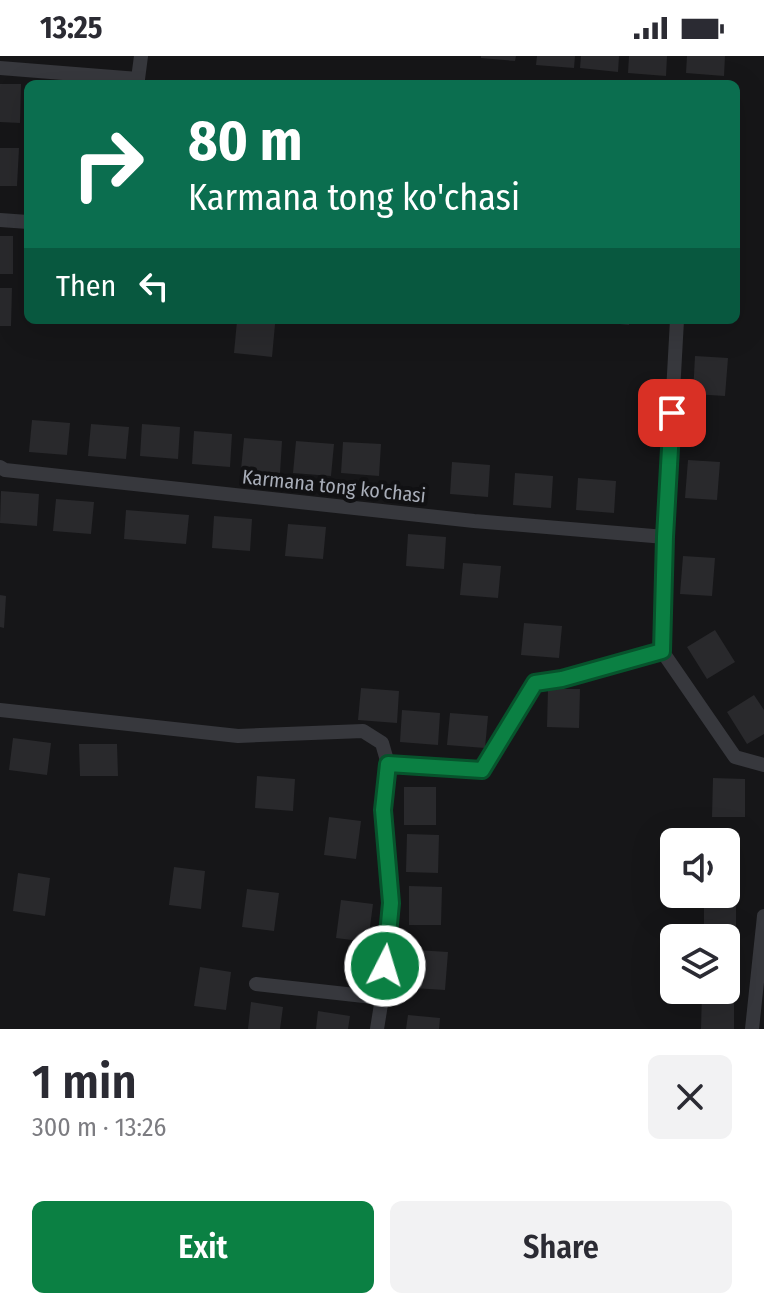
<!DOCTYPE html>
<html lang="en">
<head>
<meta charset="utf-8">
<style>
  :root { --surface:#fff; --page:#f2f2f3; --text:#2b2b33; --muted:#7c7c81; --accent:#0b8043 }
  body { margin:0; font-family:"Fira Sans Condensed",sans-serif; background:var(--page); color:var(--text); height:100vh; display:flex; flex-direction:column; font-size:30px; white-space:nowrap }
  * { box-sizing:border-box; margin:0 }
  p { font-size:26px; color:var(--muted) }
  .icon { flex:none; width:44px; height:44px; fill:none; stroke:currentColor; stroke-width:2; stroke-linecap:round; stroke-linejoin:round }
  .map { position:relative; height:973px; overflow:hidden }
  .details { display:flex; flex-direction:column; background:var(--surface); flex:1 }
  .details>* { flex:none }
  .banner { position:absolute; left:24px; top:24px; width:716px; height:244px; border-radius:12px; box-shadow:0 8px 32px #0002; background:#0b6e4f; color:#fff; overflow:hidden }
  .controls { position:absolute; left:660px; top:772px; display:grid; gap:16px }
  .controls a { display:grid; place-items:center; width:80px; height:80px; border-radius:12px; background:var(--surface); box-shadow:0 8px 32px #0002; font-size:40px }
  .pin { position:absolute; display:grid; place-items:center; width:68px; height:68px; color:#fff; margin:-34px; border-radius:16px; box-shadow:0 4px 12px #0006 }
  .me { position:absolute; width:88px; margin:-44px; rotate:5deg; stroke-linejoin:round; filter:drop-shadow(0 0 6px #0008) }
  .turn { display:flex; align-items:center; gap:28px; height:168px; padding:0 32px; font-size:36px }
  .turn .icon { width:104px; height:104px; stroke-width:2.5 }
  .turn b { display:block; font-size:56px; line-height:68px }
  .then { display:flex; align-items:center; height:76px; padding:0 32px; background:#0003; gap:16px; font-size:30px }
  .round { display:grid; place-items:center; flex:none; width:84px; height:84px; border-radius:12px; background:var(--page) }
  .summary { display:flex; align-items:center; justify-content:space-between; height:136px; padding:0 32px }
  h1 { font-size:48px; font-weight:600; line-height:60px }
  .button { display:flex; gap:16px; margin-top:auto; padding:16px 32px }
  .button a { flex:1; height:92px; border-radius:12px; background:var(--accent); color:#fff; font-size:32px; font-weight:600; line-height:92px; text-align:center }
  .button a+a { background:var(--page); color:var(--text) }
  .status { display:flex; justify-content:space-between; align-items:center; height:56px; padding:0 40px; background:var(--surface); direction:ltr }
  .status svg { height:22px; fill:currentColor }
  .map>svg:first-child { display:block }
</style>
</head>
<body>
<div class="status"><b>13:25</b><svg viewBox="0 0 49 12"><path d="M0 12V9h3v3zM5 12V6h3v6zM10 12V3h3v9zM15 12V0h3v12zM26 1h20v11H26zM47 4h2v5h-2z"/></svg></div>
<div class="map">
<svg width="764" height="973" viewBox="0 0 764 973">
  <rect width="100%" height="100%" fill="#161618"/>
  <path fill="#29292c" d="M 481,0 L 516,0 L 515,5 L 481,2 Z
    M 537,0 L 575,0 L 574,12 L 536,9 Z
    M 581,0 L 619,0 L 618,16 L 580,12 Z
    M 629,0 L 667,0 L 666,20 L 628,17 Z
    M 687,0 L 725,0 L 724,20 L 686,17 Z
    M 0,28 L 21,28 L 20,67 L 0,66 Z
    M 0,92 L 19,92 L 17,130 L 0,130 Z
    M 0,180 L 13,180 L 13,218 L 0,218 Z
    M 0,232 L 12,232 L 11,270 L 0,270 Z
    M 600,264 L 630,264 L 629,269 L 600,266 Z
    M 237,265 L 275,268 L 272,301 L 234,297 Z
    M 695,300 L 728,302 L 725,340 L 693,338 Z
    M 32,364 L 70,367 L 67,399 L 29,396 Z
    M 91,368 L 129,371 L 126,403 L 88,400 Z
    M 142,368 L 180,371 L 178,403 L 140,400 Z
    M 194,375 L 232,378 L 230,411 L 192,408 Z
    M 244,382 L 282,385 L 280,417 L 241,414 Z
    M 296,385 L 334,388 L 331,420 L 293,417 Z
    M 343,386 L 381,388 L 379,420 L 341,417 Z
    M 688,404 L 720,406 L 717,444 L 685,442 Z
    M 452,406 L 490,409 L 488,441 L 450,438 Z
    M 515,417 L 553,420 L 551,452 L 513,449 Z
    M 578,422 L 616,425 L 614,457 L 576,454 Z
    M 1,435 L 39,438 L 37,470 L 0,467 Z
    M 56,443 L 94,446 L 91,478 L 53,475 Z
    M 126,454 L 189,459 L 186,488 L 124,483 Z
    M 214,460 L 252,463 L 250,495 L 212,492 Z
    M 288,468 L 326,471 L 323,503 L 285,500 Z
    M 408,478 L 446,481 L 444,513 L 406,510 Z
    M 683,500 L 715,502 L 712,540 L 680,538 Z
    M 463,507 L 501,510 L 498,542 L 460,539 Z
    M 0,539 L 6,540 L 4,572 L 0,571 Z
    M 524,567 L 562,570 L 559,602 L 521,599 Z
    M 715,574 L 735,606 L 707,623 L 687,591 Z
    M 361,632 L 399,635 L 397,667 L 358,664 Z
    M 548,633 L 580,633 L 579,672 L 547,671 Z
    M 754,639 L 764,654 L 764,678 L 747,688 L 727,656 Z
    M 402,654 L 440,657 L 438,689 L 400,686 Z
    M 450,657 L 488,660 L 485,692 L 447,689 Z
    M 13,682 L 51,687 L 47,719 L 9,714 Z
    M 79,688 L 117,688 L 118,720 L 80,720 Z
    M 257,720 L 295,723 L 293,755 L 255,752 Z
    M 713,722 L 745,723 L 745,761 L 712,761 Z
    M 404,731 L 436,731 L 436,769 L 404,769 Z
    M 329,761 L 361,765 L 356,803 L 324,799 Z
    M 407,778 L 439,779 L 438,817 L 406,816 Z
    M 174,811 L 205,815 L 201,853 L 169,849 Z
    M 18,817 L 50,822 L 45,860 L 13,855 Z
    M 409,830 L 442,831 L 441,869 L 409,869 Z
    M 247,833 L 279,837 L 274,875 L 242,871 Z
    M 341,844 L 373,848 L 368,886 L 336,882 Z
    M 704,845 L 736,845 L 736,883 L 704,882 Z
    M 416,894 L 448,896 L 445,934 L 413,932 Z
    M 200,911 L 231,916 L 226,954 L 194,950 Z
    M 702,935 L 734,936 L 734,973 L 701,973 Z
    M 251,946 L 283,951 L 280,973 L 248,973 Z
    M 318,955 L 350,960 L 348,973 L 316,973 Z
    M 408,959 L 440,962 L 439,973 L 406,973 Z"/>
  <g fill="none" stroke-linecap="round" stroke-linejoin="round">
    <path stroke="#37383d" stroke-width="14" d="M 0,12 L 138,23 L 141,0
      M 0,164 L 28,166
      M 0,411 L 5,414 L 474,465 L 665,481 L 662,595 L 562,623 L 535,627 L 482,714 L 388,708 L 383,754 L 391,847 L 382,942 L 377,973
      M 665,481 L 677,264
      M 662,595 L 735,701 L 764,709
      M 0,654 L 238,680 L 363,675 L 382,687 L 388,708
      M 256,928 L 382,942
      M 752,973 L 764,860"/>
  </g>
  <g fill="none" stroke-linecap="round" stroke-linejoin="round">
    <g stroke="#07532c" stroke-width="20">
      <path id="route" d="M 385,910 L 391,847 L 383,754 L 388,708 L 482,714 L 535,627 L 562,623 L 662,595 L 665,481 L 672,357"/>
    </g>
    <use href="#route" stroke="#0b8043" stroke-width="14"/>
  </g>
  <g text-anchor="middle" dominant-baseline="central" stroke-width="8" stroke-linejoin="round" paint-order="stroke">
    <g font-size="20" fill="#a8adb8" stroke="#111113">
      <text transform="translate(334 430) rotate(6)">Karmana tong ko'chasi</text>
    </g>
  </g>
</svg>
<div class="controls">
<a><svg class="icon" aria-label="sound" viewBox="0 0 24 24"><path d="M4 9h4l5-4v14l-5-4H4zM17 9q2 3 0 6"/></svg></a>
<a><svg class="icon" aria-label="layers" viewBox="0 0 24 24"><path d="M12 4l9 5-9 5-9-5zM3 14l9 5 9-5"/></svg></a>
</div>
<div class="pin" style="left:672px;top:357px;background:#d93025"><svg class="icon" aria-label="arrive" viewBox="0 0 24 24"><path d="M6 21V4h12l-3 4 3 4H6"/></svg></div>
<svg class="me" style="left:385px;top:910px" viewBox="-20 -20 40 40"><circle r="17" fill="#0b8043" stroke="#fff" stroke-width="3"/><path d="M0-11L8 9 0 5-8 9z" fill="#fff"/></svg>
<div class="banner">
<div class="turn"><svg class="icon" aria-label="right" viewBox="0 0 24 24"><path d="M7 20v-9h11M14 6l5 5-5 5"/></svg><div><b>80 m</b>Karmana tong ko'chasi</div></div>
<div class="then">Then<svg class="icon" aria-label="left" viewBox="0 0 24 24"><path d="M17 20v-9H6M10 6l-5 5 5 5"/></svg></div>
</div>
</div>
<section class="details">
<div class="summary"><div><h1>1 min</h1><p>300 m · 13:26</p></div><a class="round"><svg class="icon" aria-label="close" viewBox="0 0 24 24"><path d="M6 6l12 12M18 6L6 18"/></svg></a></div>
<div class="button"><a>Exit</a><a>Share</a></div>
</section>
</body>
</html>
